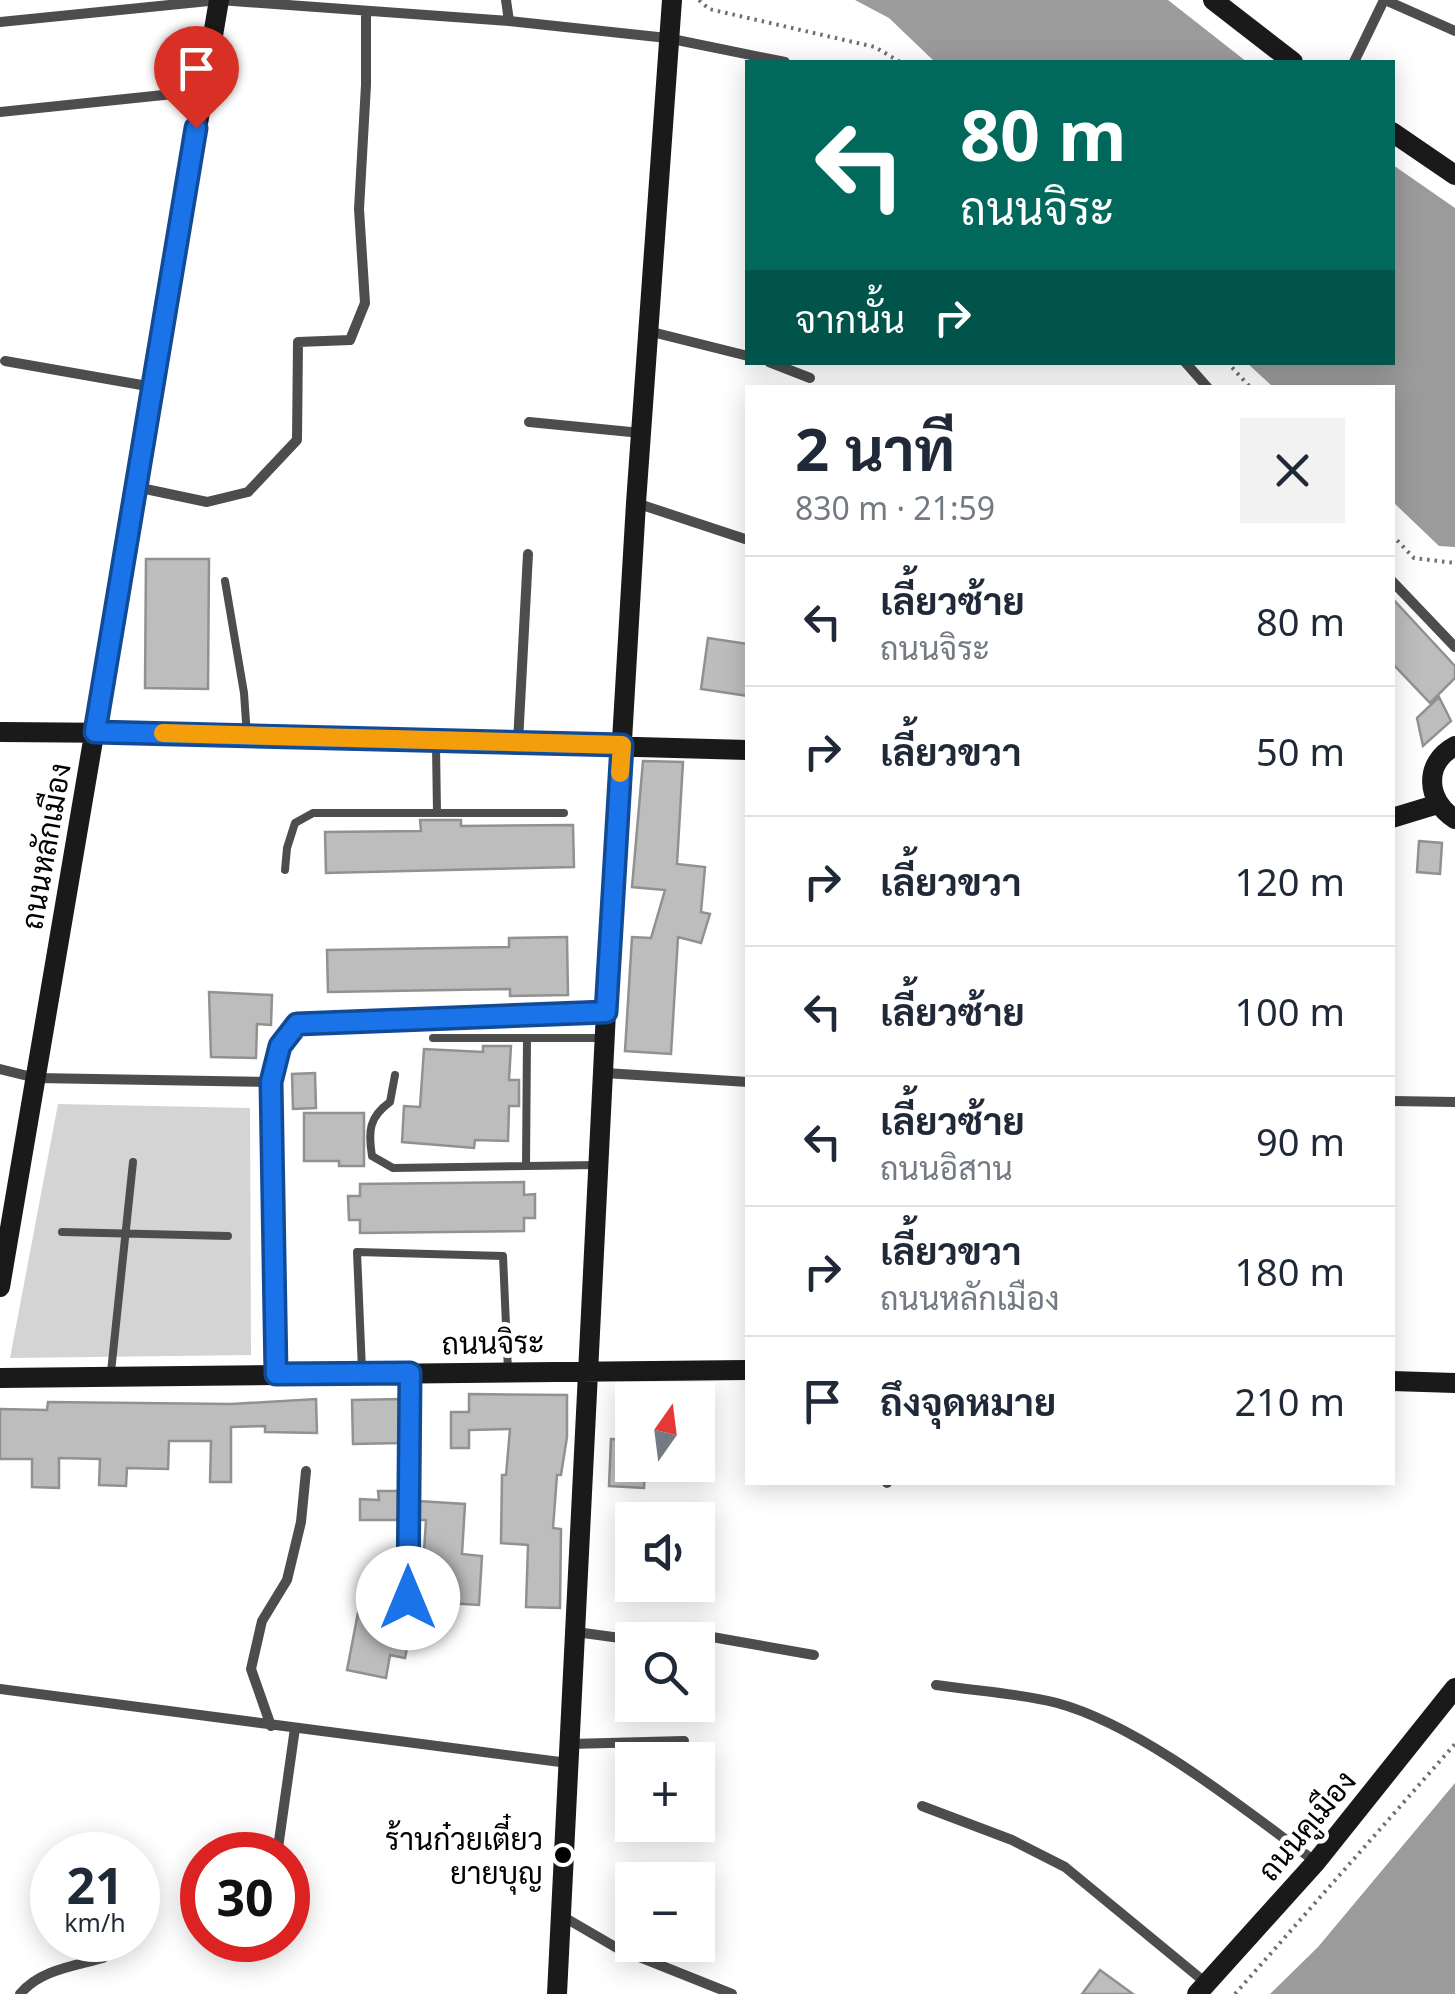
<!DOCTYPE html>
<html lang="th">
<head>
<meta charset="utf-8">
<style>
  :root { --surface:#fff; --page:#f2f2f3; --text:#1f2937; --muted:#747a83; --line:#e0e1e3 }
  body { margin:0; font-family:"Noto Sans",Sarabun,sans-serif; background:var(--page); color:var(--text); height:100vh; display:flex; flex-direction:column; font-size:38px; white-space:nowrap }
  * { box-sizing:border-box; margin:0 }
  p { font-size:32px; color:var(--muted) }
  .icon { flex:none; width:55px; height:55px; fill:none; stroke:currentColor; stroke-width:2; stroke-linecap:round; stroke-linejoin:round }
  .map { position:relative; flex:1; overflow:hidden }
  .panel { position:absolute; left:745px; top:385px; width:650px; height:1100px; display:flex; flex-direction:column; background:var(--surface); border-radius:0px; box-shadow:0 5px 25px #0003 }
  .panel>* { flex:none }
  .hud { position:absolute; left:745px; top:60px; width:650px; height:305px; border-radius:0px; box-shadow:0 5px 25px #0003; background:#00695c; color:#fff; overflow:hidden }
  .needle { width:65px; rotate:14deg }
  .buttons { position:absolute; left:615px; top:1382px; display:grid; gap:20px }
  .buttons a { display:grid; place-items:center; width:100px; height:100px; border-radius:0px; background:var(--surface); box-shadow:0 5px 25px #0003; font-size:50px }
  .speed { position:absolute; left:30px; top:1832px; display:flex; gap:20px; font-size:50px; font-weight:700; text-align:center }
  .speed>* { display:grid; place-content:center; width:130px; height:130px; border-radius:50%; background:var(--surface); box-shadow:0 5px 25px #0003; line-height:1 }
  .speed small { font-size:25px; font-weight:400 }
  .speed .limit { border:15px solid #d22; background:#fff; color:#111 }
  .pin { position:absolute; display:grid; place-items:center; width:85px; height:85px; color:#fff; margin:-102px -42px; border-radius:50% 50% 50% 0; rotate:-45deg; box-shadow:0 0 10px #0007 }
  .pin .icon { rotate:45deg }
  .me { position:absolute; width:110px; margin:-55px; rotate:0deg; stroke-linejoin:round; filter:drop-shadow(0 0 8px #0008) }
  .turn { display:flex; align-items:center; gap:35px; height:210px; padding:0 50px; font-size:45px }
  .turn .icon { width:130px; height:130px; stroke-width:2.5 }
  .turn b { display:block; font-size:70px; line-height:85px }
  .then { display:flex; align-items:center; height:95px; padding:0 50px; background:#0003; gap:20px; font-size:38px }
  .round { display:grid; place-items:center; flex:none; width:105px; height:105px; border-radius:0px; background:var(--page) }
  .headline { display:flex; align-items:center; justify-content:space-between; height:170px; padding:0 50px }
  h1 { font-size:60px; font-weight:700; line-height:75px }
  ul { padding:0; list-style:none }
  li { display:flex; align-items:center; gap:30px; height:130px; padding:0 50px; border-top:2px solid var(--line) }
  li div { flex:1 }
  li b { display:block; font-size:38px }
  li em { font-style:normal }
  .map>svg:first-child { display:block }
</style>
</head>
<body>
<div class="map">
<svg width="1455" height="1994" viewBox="0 0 1455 1994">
  <rect width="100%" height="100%" fill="#fff"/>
  <path fill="#d4d4d4" d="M 58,1104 L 250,1108 L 251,1355 L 10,1358 Z"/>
  <path fill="#9b9b9b" d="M 855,0 L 1168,0 L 1247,62 L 935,62 L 889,18 Z
    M 1393,165 L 1455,208 L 1455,547 L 1439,546 L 1393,502 L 1392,388 L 1273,387 L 1247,363 L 1392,362 Z
    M 1455,1783 L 1455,1994 L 1270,1994 L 1318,1947 Z"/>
  <path fill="#bdbdbd" stroke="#919191" stroke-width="2.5" d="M 146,559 L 209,559 L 208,689 L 145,688 Z
    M 1392,598 L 1455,666 L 1455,678 L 1430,703 L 1392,663 Z
    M 708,638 L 748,644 L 748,696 L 701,689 Z
    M 1439,697 L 1451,721 L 1423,746 L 1417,718 Z
    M 643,761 L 683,762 L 677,864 L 705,867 L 701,912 L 710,914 L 701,943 L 678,937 L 671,1054 L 625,1051 L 632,937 L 651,938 L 665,890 L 632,887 Z
    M 420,820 L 461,820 L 461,826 L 573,825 L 574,867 L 326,873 L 325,832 L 421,831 Z
    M 1419,841 L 1442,843 L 1440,874 L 1417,872 Z
    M 567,937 L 568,995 L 510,996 L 510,989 L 328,992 L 327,950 L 509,947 L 509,938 Z
    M 209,992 L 272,995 L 271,1025 L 257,1024 L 256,1058 L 211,1057 Z
    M 483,1046 L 511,1046 L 509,1080 L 519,1080 L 519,1106 L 509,1106 L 508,1141 L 475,1140 L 474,1148 L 402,1142 L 404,1106 L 420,1107 L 424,1049 L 483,1052 Z
    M 315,1073 L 316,1108 L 293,1109 L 292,1074 Z
    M 304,1113 L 364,1113 L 364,1166 L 339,1166 L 339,1161 L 304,1161 Z
    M 524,1182 L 524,1195 L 535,1194 L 535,1218 L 524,1218 L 524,1231 L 360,1233 L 360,1220 L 349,1220 L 348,1196 L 360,1196 L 360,1184 Z
    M 469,1394 L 567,1395 L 567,1437 L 561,1475 L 557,1475 L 553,1528 L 561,1529 L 560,1608 L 526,1607 L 528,1545 L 501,1543 L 502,1475 L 506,1475 L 510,1429 L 469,1430 L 469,1448 L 451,1448 L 451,1412 L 469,1412 Z
    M 316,1399 L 317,1433 L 265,1432 L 265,1426 L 231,1427 L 231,1482 L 210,1482 L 211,1441 L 169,1441 L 168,1469 L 127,1468 L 126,1486 L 99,1485 L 100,1459 L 59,1458 L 59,1488 L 32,1487 L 32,1459 L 0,1459 L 0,1409 L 47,1410 L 48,1402 L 231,1404 Z
    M 401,1399 L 401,1443 L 353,1444 L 352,1400 Z
    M 611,1439 L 632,1440 L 632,1465 L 645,1465 L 644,1488 L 609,1486 Z
    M 378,1491 L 400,1491 L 400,1520 L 360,1520 L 360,1499 L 379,1500 Z
    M 418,1501 L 465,1504 L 462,1554 L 482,1556 L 479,1605 L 416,1601 L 419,1552 L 424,1552 L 426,1520 L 417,1520 Z
    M 358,1613 L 412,1624 L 405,1658 L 390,1655 L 386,1678 L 347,1670 Z
    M 1100,1970 L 1133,1994 L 1082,1994 Z"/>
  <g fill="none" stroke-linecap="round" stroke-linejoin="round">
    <path stroke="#6f6f6f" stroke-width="4" stroke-dasharray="2.5 5" stroke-linecap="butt" d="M 699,0 L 709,9 L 875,47 L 900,62
      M 1227,362 L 1251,388
      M 1392,535 L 1414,558 L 1455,563
      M 1235,1994 L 1455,1744"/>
    <path stroke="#4d4d4d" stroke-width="8" d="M 225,581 L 244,693 L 247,736
      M 436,745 L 437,813
      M 285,870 L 287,848 L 295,823 L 313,813 L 564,813
      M 433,1038 L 601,1038
      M 395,1075 L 390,1102 C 369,1117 368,1131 372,1156 L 393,1168 L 599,1165
      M 526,1166 L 527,1038
      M 62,1232 L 228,1236
      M 362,1370 L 357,1252 L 503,1256 L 508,1371
      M 111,1372 L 133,1162"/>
    <path stroke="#4d4d4d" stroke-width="10" d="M 506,0 L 509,21
      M 1385,0 L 1455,31
      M 0,22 L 219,0 L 509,21 L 667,38 L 785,62
      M 1354,62 L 1384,0
      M 0,112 L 202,91
      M 648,331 L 748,356
      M 5,361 L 153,387
      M 769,362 L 810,378
      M 1185,362 L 1208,388
      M 529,422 L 641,433
      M 136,487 L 207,502 L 248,492 L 297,440 L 298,342 L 350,340 L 365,303 L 359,209 L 366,85 L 366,11
      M 636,503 L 748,540
      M 1392,581 L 1455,647
      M 518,742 L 528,554
      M 0,1069 L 36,1078 L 271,1082 L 276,1375
      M 605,1073 L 748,1082
      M 271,1082 L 280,1047 L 297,1024 L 606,1012
      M 1392,1101 L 1455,1102
      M 887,1483 L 887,1482
      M 408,1598 L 410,1374
      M 576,1632 L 635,1640
      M 669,1640 L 712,1637 L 814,1655
      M 936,1685 C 975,1691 1018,1693 1057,1703 C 1142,1726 1245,1810 1316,1862
      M 0,1689 L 568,1763
      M 271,1726 L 251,1669 L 262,1621 L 287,1580 L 301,1522 L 306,1471
      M 570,1744 L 684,1741
      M 922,1806 L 1012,1840 L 1065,1867 L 1206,1983
      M 277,1855 L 295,1728
      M 562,1916 L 617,1948 L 732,1994
      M 20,1994 C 40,1970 74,1966 103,1958"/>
    <path stroke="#1a1a1a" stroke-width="20" d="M 1213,0 L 1293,62
      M 1392,132 L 1455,175
      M 0,732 L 126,733 L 748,750
      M 1455,746 C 1423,763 1426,801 1455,819
      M 1392,818 L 1438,804
      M 0,1287 L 219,0
      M 0,1378 L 748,1370
      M 1392,1381 L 1455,1383
      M 557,1994 L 606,1012 L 636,503 L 672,0
      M 1197,1994 L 1316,1862 L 1455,1688"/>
  </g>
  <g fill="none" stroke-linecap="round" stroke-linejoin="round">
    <g stroke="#114b97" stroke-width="25">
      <path id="route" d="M 196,128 L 95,732 L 622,745 L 606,1012 L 297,1024 L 280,1046 L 271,1082 L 276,1374 L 410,1373 L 408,1598"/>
    </g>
    <use href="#route" stroke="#1a73e8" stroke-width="18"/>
    <path stroke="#f59e0b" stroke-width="18" d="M 163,733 L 622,745 L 620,773"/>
  </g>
  <circle fill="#000" stroke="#fff" stroke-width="4" cx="563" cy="1855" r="10"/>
  <g text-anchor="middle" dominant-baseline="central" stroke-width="9" stroke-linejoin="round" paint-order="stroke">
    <g font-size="30" fill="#000" stroke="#fff">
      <text transform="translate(45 846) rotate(-80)">ถนนหลักเมือง</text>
      <text transform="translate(493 1342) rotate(-1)">ถนนจิระ</text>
      <text transform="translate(1306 1825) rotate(-50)">ถนนคูเมือง</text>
    </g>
    <g font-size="30" fill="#000" stroke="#fff" text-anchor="end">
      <text x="543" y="1838">ร้านก๋วยเตี๋ยว<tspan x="543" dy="34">ยายบุญ</tspan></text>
    </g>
  </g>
</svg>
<div class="buttons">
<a><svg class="needle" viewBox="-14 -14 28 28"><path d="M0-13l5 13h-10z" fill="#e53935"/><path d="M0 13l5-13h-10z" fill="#747a83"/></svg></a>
<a><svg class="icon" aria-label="sound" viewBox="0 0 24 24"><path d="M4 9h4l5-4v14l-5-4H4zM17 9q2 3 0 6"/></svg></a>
<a><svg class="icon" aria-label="search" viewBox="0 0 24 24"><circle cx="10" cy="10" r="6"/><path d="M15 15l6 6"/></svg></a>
<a>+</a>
<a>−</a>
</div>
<div class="speed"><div>21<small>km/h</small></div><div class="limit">30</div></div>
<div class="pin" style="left:196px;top:128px;background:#d93025"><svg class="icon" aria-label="arrive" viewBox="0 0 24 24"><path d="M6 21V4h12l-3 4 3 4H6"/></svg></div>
<svg class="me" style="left:408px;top:1598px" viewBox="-20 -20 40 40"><circle r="19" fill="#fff"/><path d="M0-13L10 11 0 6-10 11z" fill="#1a73e8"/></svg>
<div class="hud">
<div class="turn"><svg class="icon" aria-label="left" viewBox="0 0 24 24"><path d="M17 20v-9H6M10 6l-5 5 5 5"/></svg><div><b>80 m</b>ถนนจิระ</div></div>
<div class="then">จากนั้น<svg class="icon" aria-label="right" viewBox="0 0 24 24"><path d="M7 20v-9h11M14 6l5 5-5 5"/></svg></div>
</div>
<section class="panel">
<div class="headline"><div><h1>2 นาที</h1><p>830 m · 21:59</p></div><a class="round"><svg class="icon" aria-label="close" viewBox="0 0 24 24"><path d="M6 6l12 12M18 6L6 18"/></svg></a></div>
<ul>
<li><svg class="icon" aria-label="left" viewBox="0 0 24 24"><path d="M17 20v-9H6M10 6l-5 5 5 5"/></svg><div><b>เลี้ยวซ้าย</b><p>ถนนจิระ</p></div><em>80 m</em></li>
<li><svg class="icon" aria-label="right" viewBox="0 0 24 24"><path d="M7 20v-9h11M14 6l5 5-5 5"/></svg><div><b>เลี้ยวขวา</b></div><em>50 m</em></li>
<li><svg class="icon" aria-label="right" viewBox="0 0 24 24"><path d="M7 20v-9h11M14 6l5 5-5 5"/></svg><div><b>เลี้ยวขวา</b></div><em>120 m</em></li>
<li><svg class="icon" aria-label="left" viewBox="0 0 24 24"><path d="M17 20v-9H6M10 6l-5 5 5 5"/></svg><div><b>เลี้ยวซ้าย</b></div><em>100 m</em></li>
<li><svg class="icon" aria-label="left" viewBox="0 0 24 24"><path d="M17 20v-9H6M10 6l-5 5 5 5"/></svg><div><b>เลี้ยวซ้าย</b><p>ถนนอิสาน</p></div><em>90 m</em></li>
<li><svg class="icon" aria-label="right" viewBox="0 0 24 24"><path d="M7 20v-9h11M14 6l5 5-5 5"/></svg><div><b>เลี้ยวขวา</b><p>ถนนหลักเมือง</p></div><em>180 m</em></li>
<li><svg class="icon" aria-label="arrive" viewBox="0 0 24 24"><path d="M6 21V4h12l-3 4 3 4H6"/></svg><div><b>ถึงจุดหมาย</b></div><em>210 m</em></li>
</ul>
</section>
</div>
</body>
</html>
